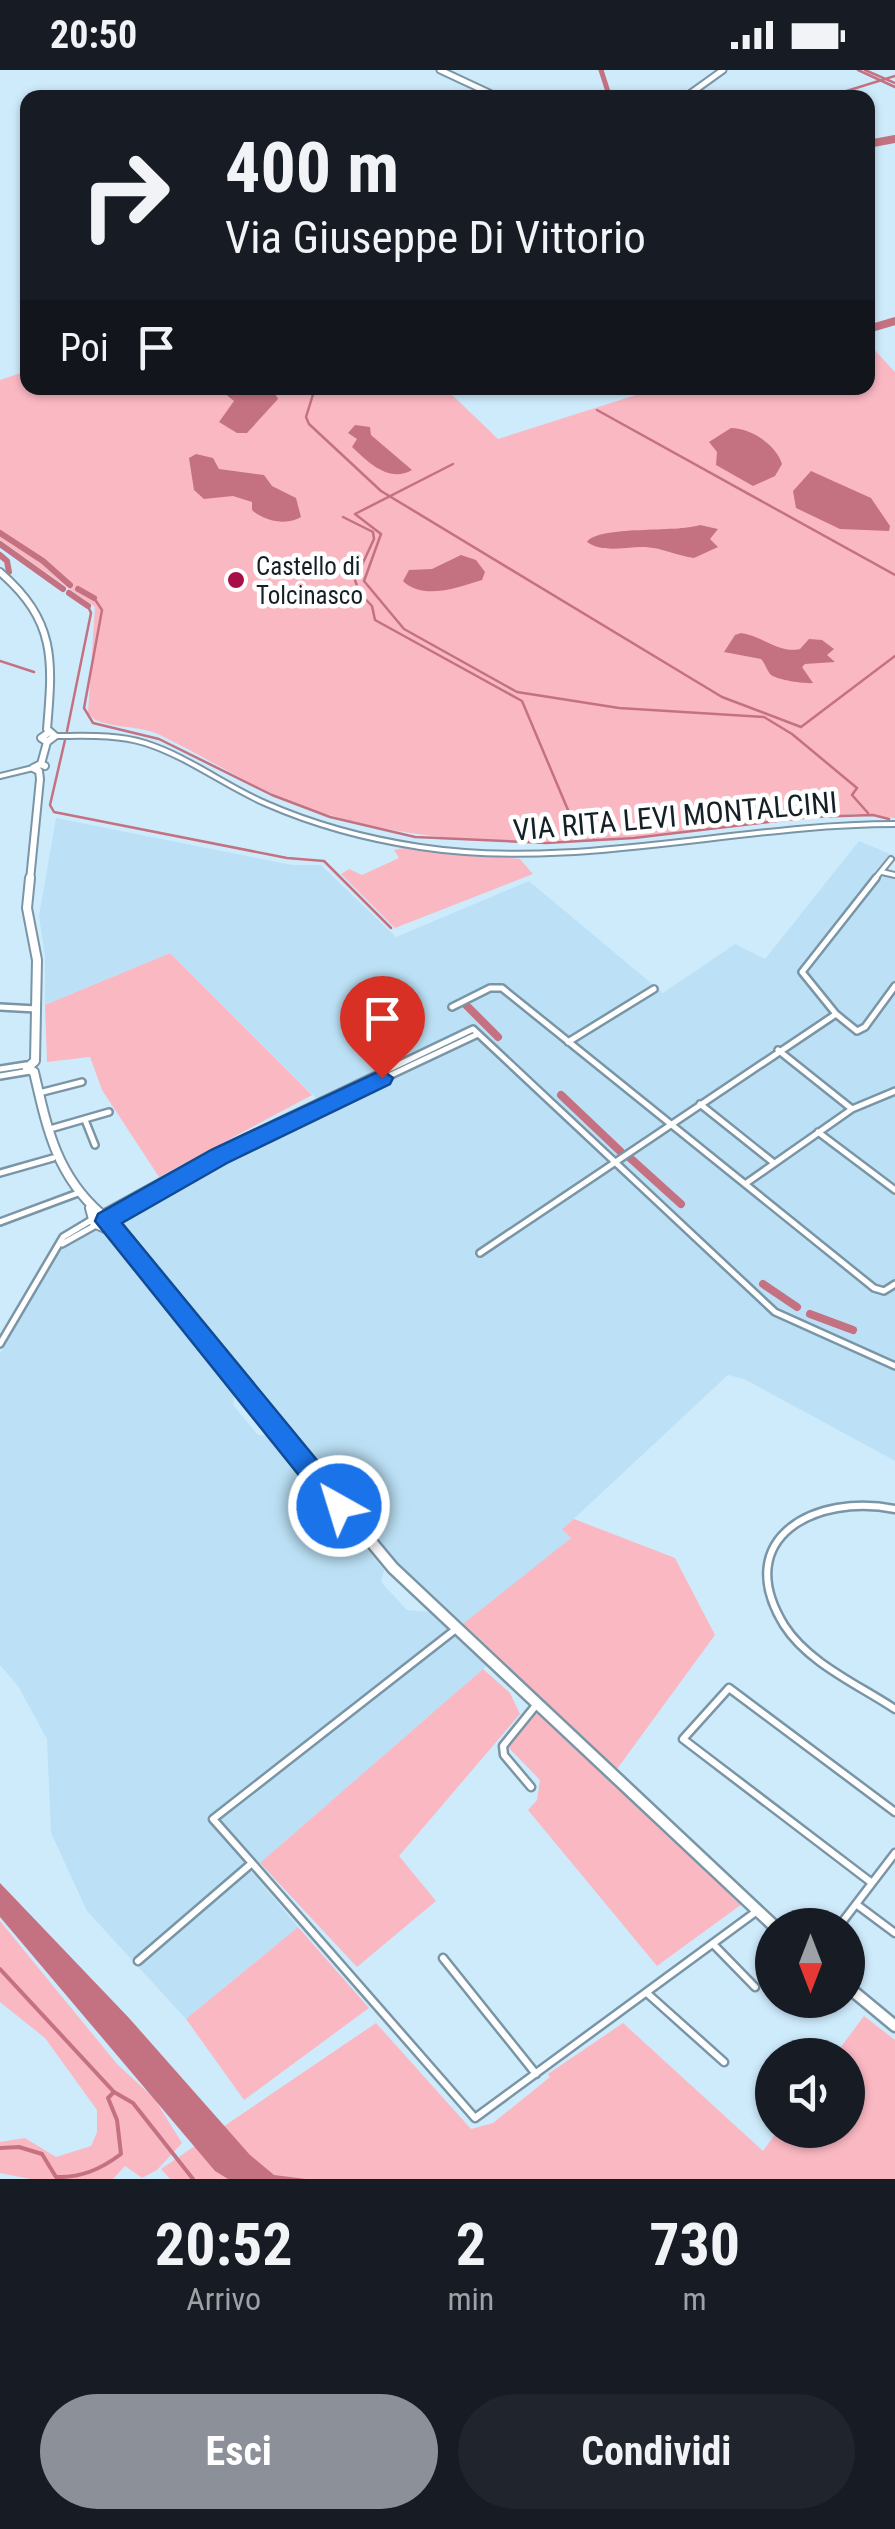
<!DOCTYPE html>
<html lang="it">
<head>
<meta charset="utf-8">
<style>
  :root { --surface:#171b24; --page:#20242c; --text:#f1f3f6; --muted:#9ea1a6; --accent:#8c9099 }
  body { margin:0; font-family:"Roboto Condensed",sans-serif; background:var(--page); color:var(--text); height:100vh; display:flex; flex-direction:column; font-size:38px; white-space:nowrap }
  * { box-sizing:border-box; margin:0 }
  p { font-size:32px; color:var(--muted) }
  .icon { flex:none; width:55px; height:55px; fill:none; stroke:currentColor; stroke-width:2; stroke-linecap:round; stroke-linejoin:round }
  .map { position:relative; height:2109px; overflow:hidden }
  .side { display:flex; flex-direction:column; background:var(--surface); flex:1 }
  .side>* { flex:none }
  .top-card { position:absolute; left:20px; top:20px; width:855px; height:305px; border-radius:20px; box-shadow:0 2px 8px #0004; background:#171b24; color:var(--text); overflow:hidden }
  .needle { width:65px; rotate:180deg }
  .buttons { position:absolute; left:755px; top:1838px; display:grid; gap:20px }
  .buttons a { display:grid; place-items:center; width:110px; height:110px; border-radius:50%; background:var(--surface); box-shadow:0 2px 8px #0004; font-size:50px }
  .pin { position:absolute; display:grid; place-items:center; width:85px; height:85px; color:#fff; margin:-102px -42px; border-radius:50% 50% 50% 0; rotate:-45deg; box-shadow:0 0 10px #0007 }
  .pin .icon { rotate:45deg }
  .me { position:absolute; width:110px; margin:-55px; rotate:321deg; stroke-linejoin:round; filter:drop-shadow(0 0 8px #0008) }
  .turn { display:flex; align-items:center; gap:35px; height:210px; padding:0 40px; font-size:45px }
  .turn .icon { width:130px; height:130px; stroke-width:2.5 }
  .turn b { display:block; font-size:70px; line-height:85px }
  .then { display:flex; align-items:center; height:95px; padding:0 40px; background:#0003; gap:20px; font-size:38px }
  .eta { display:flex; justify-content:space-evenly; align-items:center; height:170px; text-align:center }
  .eta b { font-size:60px; font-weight:700; line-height:70px }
  .action { display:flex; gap:20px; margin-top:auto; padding:20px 40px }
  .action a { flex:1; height:115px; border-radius:60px; background:var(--accent); color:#fff; font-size:40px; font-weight:700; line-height:115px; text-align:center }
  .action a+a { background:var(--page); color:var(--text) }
  .status { display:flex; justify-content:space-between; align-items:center; height:70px; padding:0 50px; background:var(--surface); direction:ltr }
  .status svg { height:28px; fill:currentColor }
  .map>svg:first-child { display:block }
</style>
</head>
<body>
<div class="status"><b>20:50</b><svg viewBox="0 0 49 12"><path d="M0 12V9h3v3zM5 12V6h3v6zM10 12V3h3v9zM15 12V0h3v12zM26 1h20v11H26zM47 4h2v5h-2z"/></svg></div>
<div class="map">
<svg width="895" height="2109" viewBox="0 0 895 2109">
  <rect width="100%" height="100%" fill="#ceebfc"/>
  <path fill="#bce1f6" d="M 56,748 L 292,795 L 321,795 L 396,867 L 529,811 L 663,923 L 735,874 L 765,889 L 859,771 L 890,784 L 875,802 L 895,808 L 895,1391 L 744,1309 L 728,1305 L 563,1459 L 572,1467 L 557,1482 L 464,1554 L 498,1586 L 251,1801 L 298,1857 L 186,1949 L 87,1841 L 51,1763 L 47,1669 L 18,1616 L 0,1595 L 0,1283 L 62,1177 L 100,1159 L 235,1322 L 233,1335 L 258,1365 L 273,1366 L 384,1500 L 381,1512 L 407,1540 L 431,1542 L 448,1560 L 459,1551 L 394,1493 L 112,1155 L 220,1092 L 328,1040 L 170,883 L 45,935 L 45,887 L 39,846 Z"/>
  <path fill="#fab8c3" d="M 868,273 L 895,302 L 895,748 L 853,744 C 673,762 487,798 310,739 C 257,721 210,689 160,665 C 139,655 114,659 94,649 L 88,643 L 95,537 L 0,470 L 0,310 L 27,301 L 28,318 L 445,318 L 498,369 L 658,318 L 868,318 Z
    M 403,778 L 520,789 L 533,804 L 395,858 L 341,804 L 349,799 L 362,805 L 399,788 L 394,780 Z
    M 170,883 L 312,1025 L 159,1107 L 102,1020 L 90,987 L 47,992 L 45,935 Z
    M 574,1449 L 675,1488 L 715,1565 L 617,1699 L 463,1554 L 571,1468 L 562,1459 Z
    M 483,1599 L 510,1623 L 520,1644 L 399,1786 L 436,1831 L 357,1897 L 260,1793 Z
    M 536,1640 L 742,1834 L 657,1896 L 528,1740 L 537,1730 L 540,1710 L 507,1676 Z
    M 0,1851 L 117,1994 L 154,2028 L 182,2073 L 157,2100 L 142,2108 L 125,2096 L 113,2109 L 30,2109 L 0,2103 L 0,2072 L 25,2068 L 56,2087 L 91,2076 L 97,2062 L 97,2040 L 45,1968 L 0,1932 Z
    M 298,1857 L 369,1938 L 244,2030 L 186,1949 Z
    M 864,1946 L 895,1970 L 895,2109 L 170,2109 L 161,2099 L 376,1953 L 471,2059 L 493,2053 L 550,2007 L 548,2004 L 623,1953 L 763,2081 L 778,2060 L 848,2060 L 848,1985 L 835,1985 Z"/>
  <path fill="#c47281" d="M 218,318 L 272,318 L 278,329 L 247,363 L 237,363 L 219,352 L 234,331 Z
    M 355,355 L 370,357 L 371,365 L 412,400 C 389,413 369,393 352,377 L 357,369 L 348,363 Z
    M 731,358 C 752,358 777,376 782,394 L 775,406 L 753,416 L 716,395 L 717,382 L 709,372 Z
    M 196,384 L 213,388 L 219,399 L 264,405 L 272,416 L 296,428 L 301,447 C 287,456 264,451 252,440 L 252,432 L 233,426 L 204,429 L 194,420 L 189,388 Z
    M 811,401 L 871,428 L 890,456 L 889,461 L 840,459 L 796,438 L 793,421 Z
    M 700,455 L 718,459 L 710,469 L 718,477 L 694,488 C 678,486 663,478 645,477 C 626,476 604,484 587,472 C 599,455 676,463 700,455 Z
    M 461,485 L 476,490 L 485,502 L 482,510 C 459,517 423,531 403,511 L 409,500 L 432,499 Z
    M 741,563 C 762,566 780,584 800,579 L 809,569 L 822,570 L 834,579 L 827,585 L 835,592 L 805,594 L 802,597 L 813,613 C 805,614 776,610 770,604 C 766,599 765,593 761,589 L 724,582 L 735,565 Z
    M 0,1813 L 129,1948 L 250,2085 L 274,2105 L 306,2109 L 228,2109 L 215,2101 L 0,1847 Z"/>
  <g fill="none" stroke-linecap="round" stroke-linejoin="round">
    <path stroke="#c47281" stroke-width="2.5" d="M 858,0 L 895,17
      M 865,0 L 895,13
      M 824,28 L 895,6
      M 315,318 L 306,347 L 309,354 L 381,421 L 722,627 L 801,657 L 895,586
      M 597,340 L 895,505
      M 453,394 L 355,444 L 381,464 L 364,511 L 404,559 L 517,622 L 619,638 L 764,647 L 792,664 L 857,718 L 852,725 L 868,743
      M 343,447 L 373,462 L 374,469 L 355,510 L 357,516
      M 355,518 L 372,536 L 375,550 L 522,631 L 568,740 L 591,761 L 594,770
      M 94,528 L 102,540 L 84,638 L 93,653 L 159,669 L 272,725 L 330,747 L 415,767 L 546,773 L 634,768 L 809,747 L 873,745 L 889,749
      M 0,591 L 34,602
      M 67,661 L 91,543 L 88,536
      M 65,670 L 50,735 L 54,742 L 287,788 L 324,791 L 391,858"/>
    <path stroke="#c47281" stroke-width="4" d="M 0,1899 L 114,2022 L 133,2033 L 193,2109
      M 0,2078 L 19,2077 L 42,2084 L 56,2107 C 81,2108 101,2099 121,2084 L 117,2050 L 108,2028 L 114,2022"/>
    <path stroke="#c47281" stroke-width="5" d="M 601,0 L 610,28"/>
    <path stroke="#c47281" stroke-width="6" d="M 0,463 L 43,491 L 70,515
      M 0,474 L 63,519
      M 0,485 L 7,491 L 9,502
      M 78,519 L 94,528
      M 69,523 L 88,536"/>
    <path stroke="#c47281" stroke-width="8" d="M 465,934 L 498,967
      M 561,1025 L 621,1082
      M 629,1087 L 681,1134
      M 763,1214 L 797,1237
      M 810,1244 L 853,1260"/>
    <path stroke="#c47281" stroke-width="8" d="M 868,74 L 895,69
      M 868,259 L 895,251"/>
    <g stroke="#7a95a5" stroke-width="8">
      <path id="street-far2" d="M 55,666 C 85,666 116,664 145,673 C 189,687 225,716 267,734 C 315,755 368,769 420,777 C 577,801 737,754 895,754
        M 0,706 L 33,698
        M 882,802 L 895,805
        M 874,810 L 891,789"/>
    </g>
    <g stroke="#7a95a5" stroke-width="10">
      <path id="street-far1" d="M 876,808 L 802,902 L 836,944 L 857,961 L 865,957 L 895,916
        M 0,937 L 36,939
        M 452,937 L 490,918 L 502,918 L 874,1218 L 884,1221 L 895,1214
        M 568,972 L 654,919
        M 778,980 L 852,1039
        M 0,999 L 26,995
        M 0,1006 L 30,1001
        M 39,1023 L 82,1012
        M 700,1034 L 774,1093
        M 85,1050 L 95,1075
        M 50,1059 L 109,1042
        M 818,1062 L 895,1120
        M 0,1103 L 53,1088
        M 745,1114 L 852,1039 L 895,1021
        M 103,1144 L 218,1081 L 473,959 L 775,1242 L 895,1296
        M 107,1150 L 219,1086 L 478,964
        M 0,1152 L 78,1123
        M 62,1174 L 96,1155
        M 480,1183 L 836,944
        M 0,1274 L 63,1167 L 93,1149"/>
    </g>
    <g stroke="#7a95a5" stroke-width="11">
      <path id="street" d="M 895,1439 C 817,1423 730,1467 784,1555 C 808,1593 859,1615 895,1639
        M 531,1717 L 504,1685 L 503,1676 L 537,1634
        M 252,1793 L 475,2048 L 757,1841
        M 872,1813 L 683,1669 L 729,1618 L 895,1742
        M 856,1834 L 895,1863
        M 840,1855 L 895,1783
        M 714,1875 L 755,1917
        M 443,1888 L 536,2004
        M 138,1891 L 252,1793 L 213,1749 L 456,1559
        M 648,1924 L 724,1992"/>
    </g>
    <g stroke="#7a95a5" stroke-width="9">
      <path id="secondary-far3" d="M 440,0 L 500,28
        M 684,28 L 723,0"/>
    </g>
    <g stroke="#7a95a5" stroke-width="10">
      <path id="secondary-far2" d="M 0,502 C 56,551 53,589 47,659 L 55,666 L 47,672
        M 45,696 L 41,694 L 47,672 L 41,668 L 48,663
        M 30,810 L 40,709 L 39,701 L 33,698 L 41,694"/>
    </g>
    <g stroke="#7a95a5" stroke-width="12">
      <path id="secondary-far1" d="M 30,808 L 27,838 L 37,890 L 35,991 L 27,998 L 34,1002 C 47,1058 56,1104 100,1143
        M 90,1138 L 94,1153 L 112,1161
        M 107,1151 L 298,1383"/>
    </g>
    <g stroke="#7a95a5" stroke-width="15">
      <path id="secondary" d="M 296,1381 L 393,1498 L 773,1855
        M 848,1917 L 895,1956"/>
    </g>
    <use href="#street-far2" stroke="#fff" stroke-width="4"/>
    <use href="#street-far1" stroke="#fff" stroke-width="5"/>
    <use href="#street" stroke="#fff" stroke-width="6"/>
    <use href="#secondary-far3" stroke="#fff" stroke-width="5"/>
    <use href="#secondary-far2" stroke="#fff" stroke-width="6"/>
    <use href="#secondary-far1" stroke="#fff" stroke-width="8"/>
    <use href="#secondary" stroke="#fff" stroke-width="10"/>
  </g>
  <path fill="#1a73e8" stroke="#114b97" stroke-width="2.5" d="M 382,1000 L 393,1008 L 390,1014 L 227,1093 L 122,1153 L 348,1428 L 352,1436 L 348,1444 L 339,1447 L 330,1444 L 95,1151 L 98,1144 L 211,1080 Z"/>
  <circle fill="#a61046" stroke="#fff" stroke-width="4" cx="236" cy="510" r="10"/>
  <g text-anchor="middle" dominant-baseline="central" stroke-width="9" stroke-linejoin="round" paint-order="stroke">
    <g font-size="25" fill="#152026" stroke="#fff" text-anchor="start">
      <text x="256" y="496">Castello di<tspan x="256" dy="29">Tolcinasco</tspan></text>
    </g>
    <g font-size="30" fill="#152026" stroke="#fff">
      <text transform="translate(675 746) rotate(-5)">VIA RITA LEVI MONTALCINI</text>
    </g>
  </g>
</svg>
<div class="buttons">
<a><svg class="needle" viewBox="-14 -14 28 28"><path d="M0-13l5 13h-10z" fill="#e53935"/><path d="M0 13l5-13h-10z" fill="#9ea1a6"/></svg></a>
<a><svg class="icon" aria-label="sound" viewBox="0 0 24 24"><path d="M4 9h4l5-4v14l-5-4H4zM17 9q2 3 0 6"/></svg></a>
</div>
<div class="pin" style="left:382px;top:1008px;background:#d93025"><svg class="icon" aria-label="arrive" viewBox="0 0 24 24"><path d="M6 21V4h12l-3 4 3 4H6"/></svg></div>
<svg class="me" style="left:339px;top:1436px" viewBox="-20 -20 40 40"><circle r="17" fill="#1a73e8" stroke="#fff" stroke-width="3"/><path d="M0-11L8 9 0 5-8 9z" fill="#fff"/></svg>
<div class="top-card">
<div class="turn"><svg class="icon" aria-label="right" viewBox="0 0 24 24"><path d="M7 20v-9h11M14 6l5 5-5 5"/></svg><div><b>400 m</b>Via Giuseppe Di Vittorio</div></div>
<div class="then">Poi<svg class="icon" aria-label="arrive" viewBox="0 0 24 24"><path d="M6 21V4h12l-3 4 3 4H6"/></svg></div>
</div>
</div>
<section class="side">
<div class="eta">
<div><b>20:52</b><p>Arrivo</p></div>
<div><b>2</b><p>min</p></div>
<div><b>730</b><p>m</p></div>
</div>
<div class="action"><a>Esci</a><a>Condividi</a></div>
</section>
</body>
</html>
